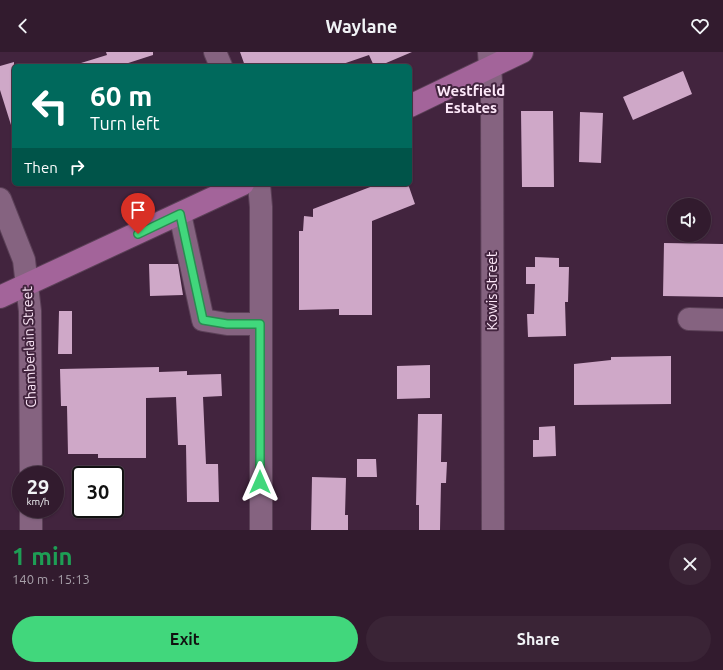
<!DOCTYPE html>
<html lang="en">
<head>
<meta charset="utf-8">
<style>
  :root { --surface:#321b2e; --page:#3a2436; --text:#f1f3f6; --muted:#a8a1aa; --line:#4d394a; --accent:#41d77c }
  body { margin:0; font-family:Ubuntu,sans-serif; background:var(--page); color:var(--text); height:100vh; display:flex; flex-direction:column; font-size:15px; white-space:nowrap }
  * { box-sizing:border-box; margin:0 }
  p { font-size:13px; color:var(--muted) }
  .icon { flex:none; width:22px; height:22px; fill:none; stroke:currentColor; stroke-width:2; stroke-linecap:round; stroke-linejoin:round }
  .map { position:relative; height:478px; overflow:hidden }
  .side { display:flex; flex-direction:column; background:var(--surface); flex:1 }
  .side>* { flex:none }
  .top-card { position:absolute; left:12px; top:12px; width:400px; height:122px; border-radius:6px; box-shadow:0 1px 3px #0004,0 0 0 1px var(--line); background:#00695c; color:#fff; overflow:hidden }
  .tools { position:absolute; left:667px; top:146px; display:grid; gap:8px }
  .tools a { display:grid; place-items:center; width:44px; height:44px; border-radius:50%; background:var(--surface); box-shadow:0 1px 3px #0004,0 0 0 1px var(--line); font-size:20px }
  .speed { position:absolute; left:12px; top:414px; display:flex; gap:8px; font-size:20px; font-weight:700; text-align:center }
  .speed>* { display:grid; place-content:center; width:52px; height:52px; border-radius:50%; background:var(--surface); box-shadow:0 1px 3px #0004,0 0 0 1px var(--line); line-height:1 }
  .speed small { font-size:10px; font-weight:400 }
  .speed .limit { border:2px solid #111; border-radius:6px; background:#fff; color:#111 }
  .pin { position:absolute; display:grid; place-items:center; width:34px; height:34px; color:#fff; margin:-41px -17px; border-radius:50% 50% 50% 0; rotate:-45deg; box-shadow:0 0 4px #0007 }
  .pin .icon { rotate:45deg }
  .me { position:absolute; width:44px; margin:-22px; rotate:0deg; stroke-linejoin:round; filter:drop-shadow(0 0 3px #0008) }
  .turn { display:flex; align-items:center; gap:14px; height:84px; padding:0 12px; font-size:18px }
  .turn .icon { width:52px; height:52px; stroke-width:2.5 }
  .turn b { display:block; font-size:28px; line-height:34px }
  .then { display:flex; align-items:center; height:38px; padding:0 12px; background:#0003; gap:8px; font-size:15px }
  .round { display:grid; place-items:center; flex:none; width:42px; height:42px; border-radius:21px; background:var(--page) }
  .overview { display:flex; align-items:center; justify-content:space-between; height:68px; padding:0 12px }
  h1 { font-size:24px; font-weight:600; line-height:30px; color:#1e9e55 }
  .primary-button { display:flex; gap:8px; margin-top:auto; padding:8px 12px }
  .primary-button a { flex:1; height:46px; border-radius:24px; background:var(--accent); color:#111; font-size:16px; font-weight:600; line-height:46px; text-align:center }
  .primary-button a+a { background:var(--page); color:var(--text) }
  header { display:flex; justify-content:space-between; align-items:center; height:52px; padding:0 12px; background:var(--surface); font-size:18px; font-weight:600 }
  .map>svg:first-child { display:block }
</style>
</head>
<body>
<header><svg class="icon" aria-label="back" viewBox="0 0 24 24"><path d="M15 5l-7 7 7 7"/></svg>Waylane<svg class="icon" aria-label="heart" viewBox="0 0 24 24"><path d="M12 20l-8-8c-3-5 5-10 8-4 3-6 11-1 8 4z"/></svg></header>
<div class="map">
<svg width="723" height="478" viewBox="0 0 723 478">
  <rect width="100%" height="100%" fill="#42243e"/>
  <path fill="#cfa8c8" d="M 106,0 L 153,0 L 153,3 L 119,14 L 81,14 L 81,11 L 107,3 Z
    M 240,0 L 412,0 L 379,14 L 374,14 L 369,3 L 337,14 L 245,14 Z
    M 14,10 L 14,72 L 11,73 L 0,38 L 0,14 Z
    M 683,19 L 692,42 L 633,68 L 623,45 Z
    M 521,59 L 553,59 L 554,135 L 522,135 Z
    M 580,60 L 603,61 L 601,111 L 579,110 Z
    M 378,132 L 408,132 L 415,152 L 372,169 L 372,263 L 339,263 L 339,257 L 299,258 L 299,179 L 303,179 L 304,164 L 313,165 L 313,157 Z
    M 664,191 L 723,192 L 723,245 L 663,244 Z
    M 535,205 L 559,206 L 559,215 L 569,215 L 568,250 L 565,250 L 566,284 L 528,285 L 527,262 L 534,262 L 535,232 L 526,232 L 526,215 L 535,215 Z
    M 149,212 L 178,212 L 183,243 L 150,244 Z
    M 59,259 L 72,259 L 72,302 L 58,302 Z
    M 671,304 L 671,352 L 574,353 L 574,312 L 611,308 L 611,305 Z
    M 430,313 L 430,346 L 397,347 L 397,314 Z
    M 159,315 L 159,320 L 187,319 L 187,323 L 221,322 L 222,344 L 203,345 L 206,412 L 218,412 L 219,450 L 187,450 L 186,393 L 178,393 L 176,345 L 146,346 L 146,406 L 98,406 L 98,402 L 68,402 L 67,354 L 61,354 L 60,317 Z
    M 418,362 L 442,362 L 441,410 L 447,410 L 446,431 L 441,431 L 440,478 L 419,478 L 419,453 L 416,453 Z
    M 555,374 L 556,404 L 533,405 L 533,388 L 539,388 L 539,375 Z
    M 357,407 L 376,407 L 377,425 L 357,425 Z
    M 312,425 L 346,426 L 345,463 L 348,463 L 348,478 L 311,478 Z"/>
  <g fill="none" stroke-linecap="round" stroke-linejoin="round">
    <g stroke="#5b4057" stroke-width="24">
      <path id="minor" d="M 215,0 L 221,14
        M 489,0 L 492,45 L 493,478
        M 259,132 L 261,155 L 261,478
        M 0,147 L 24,208 L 30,259 L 31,423
        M 180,162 L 203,268 L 227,272 L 260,272
        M 689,267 L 723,268
        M 31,457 L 31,478"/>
    </g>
    <g stroke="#5b4057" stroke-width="24">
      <path id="major" d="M 410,54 L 522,0
        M 0,245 L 243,132"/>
    </g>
    <use href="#minor" stroke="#856380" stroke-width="22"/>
    <use href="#major" stroke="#a3649a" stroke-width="22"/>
  </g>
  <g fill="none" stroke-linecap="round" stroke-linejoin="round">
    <g stroke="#2a8c51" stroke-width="10">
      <path id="route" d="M 138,182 L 180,162 L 203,268 L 227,272 L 260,272 L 260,430"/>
    </g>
    <use href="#route" stroke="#41d77c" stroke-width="7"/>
  </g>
  <g text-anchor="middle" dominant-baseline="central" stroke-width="4" stroke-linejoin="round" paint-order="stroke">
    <g font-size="14" fill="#fde8f9" stroke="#42243e">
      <text transform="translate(492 239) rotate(-90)">Kowis Street</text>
      <text transform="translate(29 295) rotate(-92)">Chamberlain Street</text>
    </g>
    <g font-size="15" font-weight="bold" fill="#fde8f9" stroke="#42243e">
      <text x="471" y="38">Westfield<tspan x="471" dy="17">Estates</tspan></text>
    </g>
  </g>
</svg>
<div class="tools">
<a><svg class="icon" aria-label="sound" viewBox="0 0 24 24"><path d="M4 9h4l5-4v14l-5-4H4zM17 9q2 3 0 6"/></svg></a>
</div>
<div class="speed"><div>29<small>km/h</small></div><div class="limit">30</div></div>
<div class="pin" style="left:138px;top:182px;background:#d93025"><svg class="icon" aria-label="arrive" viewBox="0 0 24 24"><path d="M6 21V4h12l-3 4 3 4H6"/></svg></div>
<svg class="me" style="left:260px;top:430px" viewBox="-20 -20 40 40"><path d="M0-17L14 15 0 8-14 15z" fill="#41d77c" stroke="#fff" stroke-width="4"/></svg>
<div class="top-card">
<div class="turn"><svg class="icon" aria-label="left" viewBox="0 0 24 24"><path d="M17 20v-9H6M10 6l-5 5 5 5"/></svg><div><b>60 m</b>Turn left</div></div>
<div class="then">Then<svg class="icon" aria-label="right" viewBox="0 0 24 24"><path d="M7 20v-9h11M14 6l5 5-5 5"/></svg></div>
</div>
</div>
<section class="side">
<div class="overview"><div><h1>1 min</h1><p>140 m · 15:13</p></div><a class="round"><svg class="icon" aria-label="close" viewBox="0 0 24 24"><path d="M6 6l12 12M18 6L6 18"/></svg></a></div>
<div class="primary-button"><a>Exit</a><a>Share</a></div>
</section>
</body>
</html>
